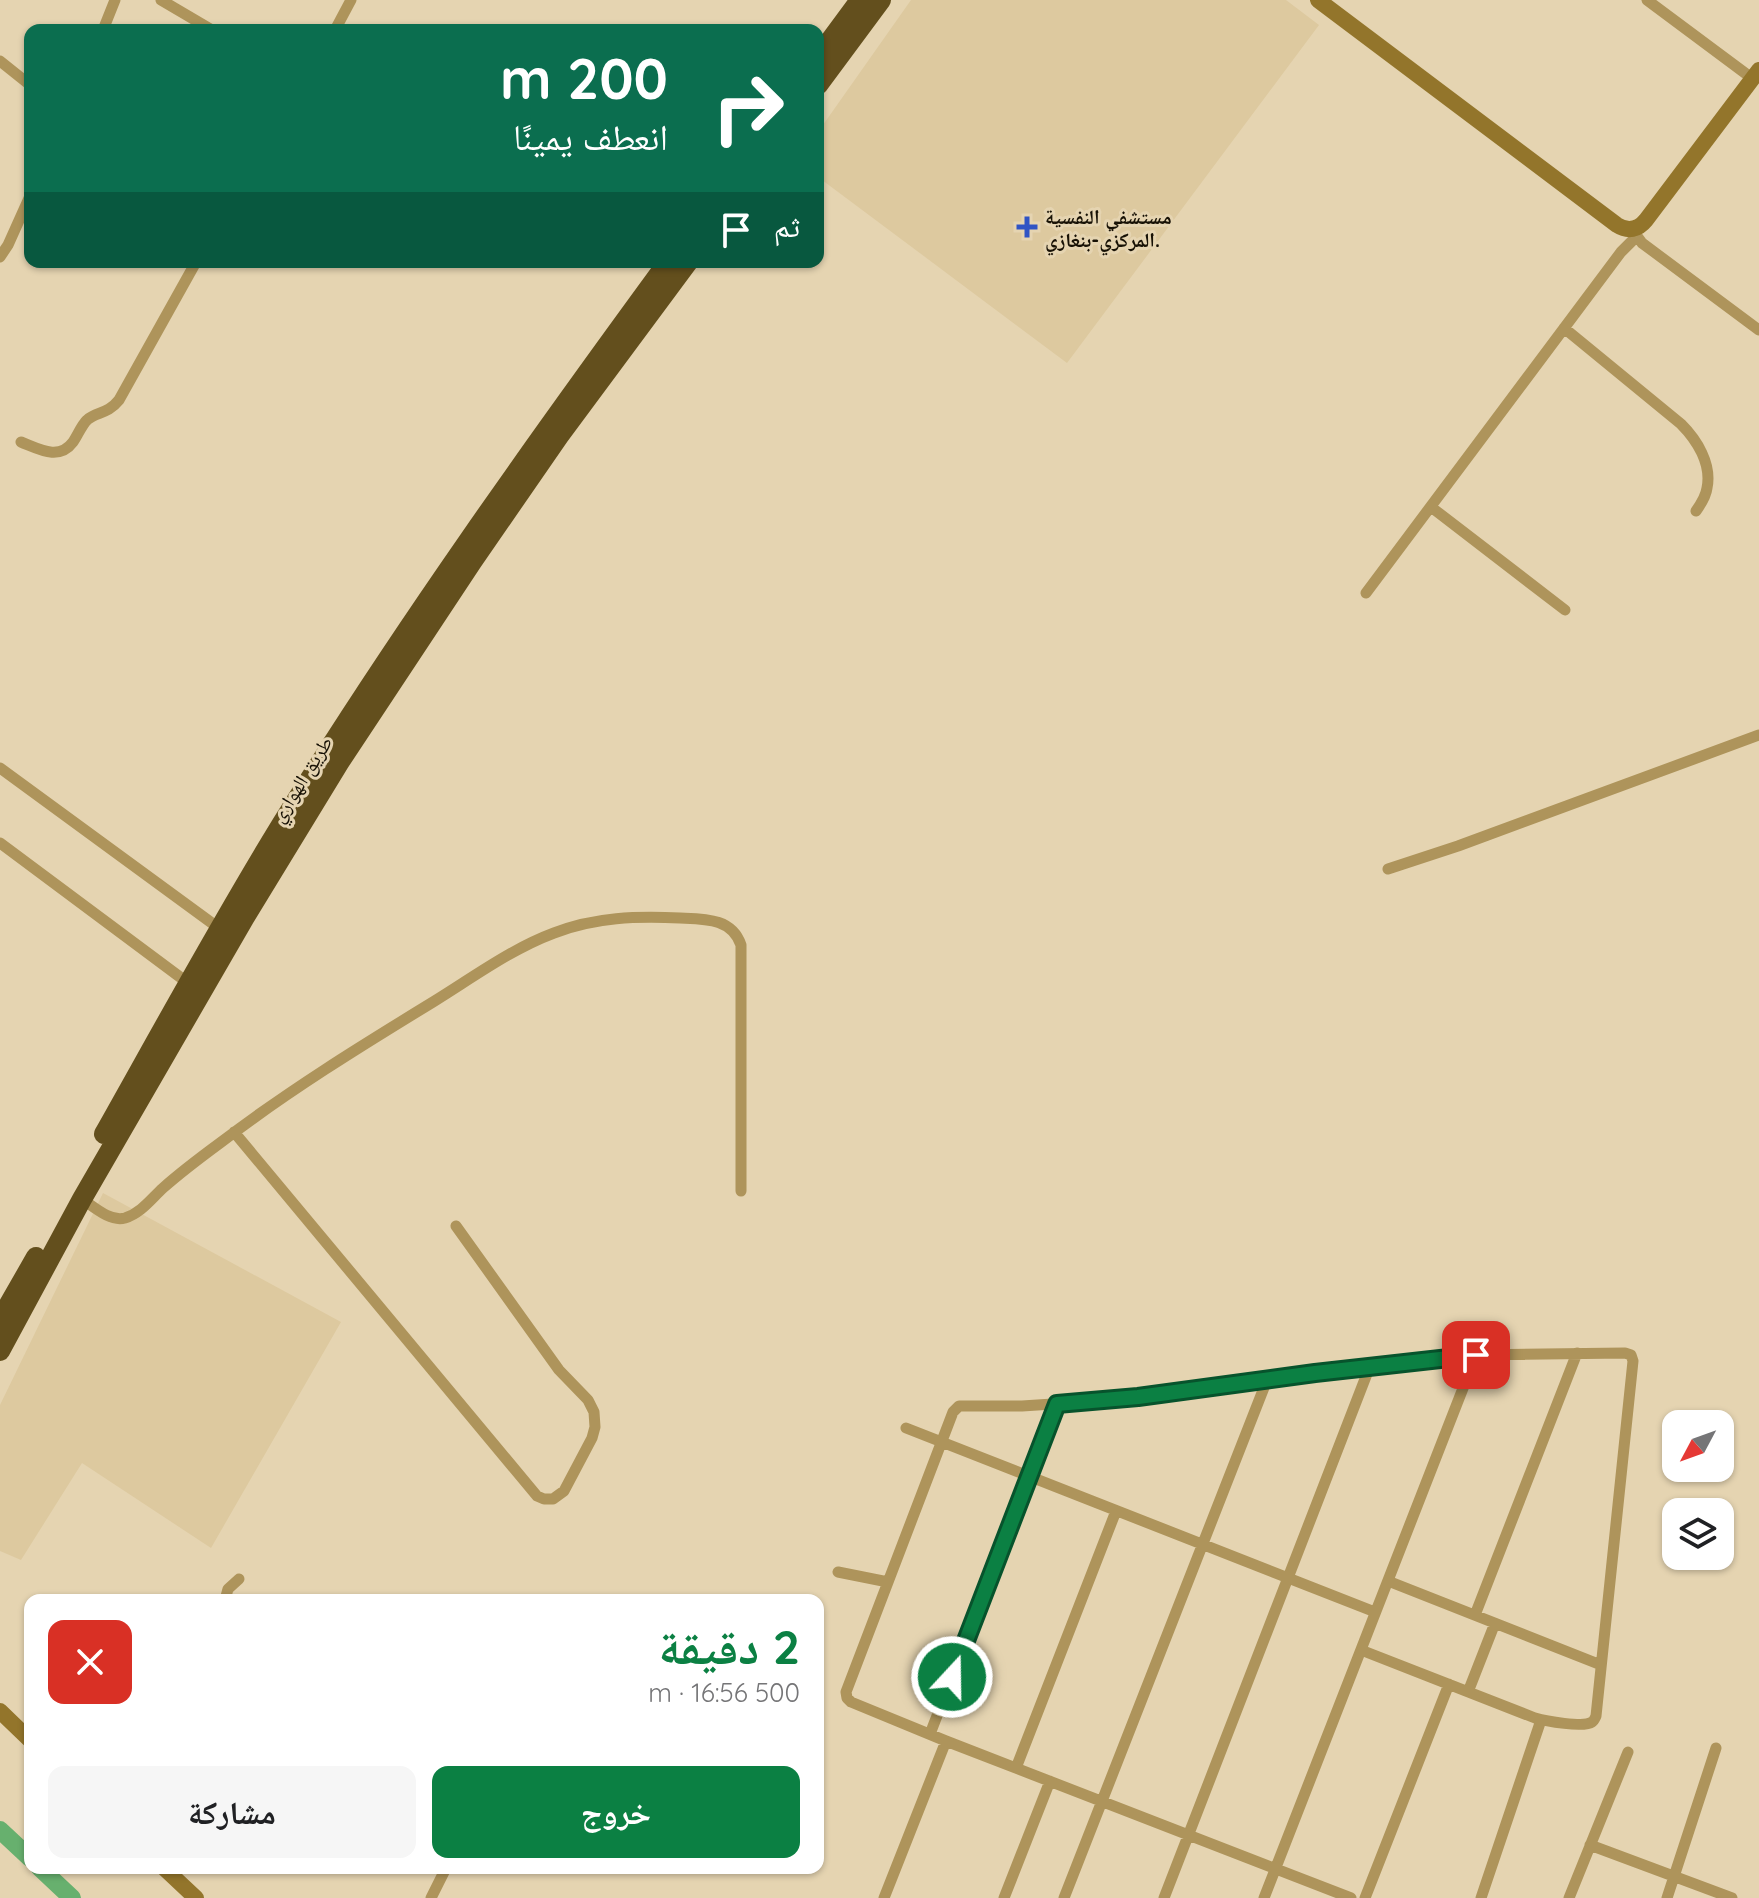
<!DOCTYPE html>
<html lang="ar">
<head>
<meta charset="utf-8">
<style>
  :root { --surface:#fff; --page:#f6f6f6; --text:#202124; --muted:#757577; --accent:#0b8043 }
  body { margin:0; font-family:Quicksand,"Noto Naskh Arabic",sans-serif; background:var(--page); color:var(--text); direction:rtl; height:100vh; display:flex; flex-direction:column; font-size:30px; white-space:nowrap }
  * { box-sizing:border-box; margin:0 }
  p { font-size:26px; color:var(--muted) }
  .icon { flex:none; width:44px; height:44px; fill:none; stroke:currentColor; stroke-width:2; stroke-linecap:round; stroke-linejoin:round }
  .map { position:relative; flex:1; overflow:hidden; direction:ltr }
  .drawer { position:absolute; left:24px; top:1594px; width:800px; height:280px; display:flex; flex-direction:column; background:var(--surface); border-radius:16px; box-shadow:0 2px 6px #0004; direction:rtl }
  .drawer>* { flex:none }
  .top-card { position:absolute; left:24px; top:24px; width:800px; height:244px; border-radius:16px; box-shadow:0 2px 6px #0004; direction:rtl; background:#0b6e4f; color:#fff; overflow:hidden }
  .needle { width:52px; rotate:229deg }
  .buttons { position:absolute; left:1662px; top:1410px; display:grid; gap:16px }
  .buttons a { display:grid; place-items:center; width:72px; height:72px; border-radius:16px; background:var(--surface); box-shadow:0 2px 6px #0004; font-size:40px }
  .pin { position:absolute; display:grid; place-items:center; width:68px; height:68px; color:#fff; margin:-34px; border-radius:16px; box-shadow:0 4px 12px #0006 }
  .me { position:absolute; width:88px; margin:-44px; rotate:21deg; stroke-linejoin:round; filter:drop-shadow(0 0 6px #0008) }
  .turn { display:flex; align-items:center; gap:28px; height:168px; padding:0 24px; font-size:36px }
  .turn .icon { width:104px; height:104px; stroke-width:2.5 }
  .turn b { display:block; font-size:56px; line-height:68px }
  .then { display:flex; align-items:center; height:76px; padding:0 24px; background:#0003; gap:16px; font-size:30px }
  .round { display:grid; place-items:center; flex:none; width:84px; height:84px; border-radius:16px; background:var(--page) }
  .overview { display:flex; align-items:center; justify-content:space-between; height:136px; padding:0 24px }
  h1 { font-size:48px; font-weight:800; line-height:60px; color:var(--accent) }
  .cta { display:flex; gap:16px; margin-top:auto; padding:16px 24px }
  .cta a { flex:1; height:92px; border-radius:16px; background:var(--accent); color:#fff; font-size:32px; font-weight:800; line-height:92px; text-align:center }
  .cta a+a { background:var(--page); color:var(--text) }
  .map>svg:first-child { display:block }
</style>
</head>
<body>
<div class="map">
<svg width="1759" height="1898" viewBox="0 0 1759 1898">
  <rect width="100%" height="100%" fill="#e5d4b1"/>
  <path fill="#ddc99f" d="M 911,0 L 1286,0 L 1319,25 L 1067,363 L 818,177 L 818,132 Z
    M 103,1193 L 341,1322 L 211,1548 L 82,1463 L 21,1560 L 0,1551 L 0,1405 Z"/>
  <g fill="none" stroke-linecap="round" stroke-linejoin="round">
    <path stroke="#67b06e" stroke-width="18" d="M 0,1830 L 30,1858
      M 40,1868 L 72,1898"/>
    <path stroke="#ae945b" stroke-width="11" d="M 161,0 L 212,30
      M 1647,0 L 1753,79
      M 103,30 L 115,0
      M 335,30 L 351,0
      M 0,61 L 30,85
      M 1634,232 L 1642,243 L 1759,330
      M 0,257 L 8,245 L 30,196
      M 1564,328 L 1681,424 C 1697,440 1712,464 1707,488 C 1706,496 1701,504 1696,511
      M 21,442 C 39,449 59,461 73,442 C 78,435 81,426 87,420 C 97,411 107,415 119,400 L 196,262
      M 1431,507 L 1565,610
      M 1366,593 L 1621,252 L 1636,237
      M 0,768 L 220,929
      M 0,843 L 188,983
      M 1388,869 L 1458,846 L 1759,735
      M 234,1132 L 537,1496 L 544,1499 L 553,1499 L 564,1491 L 592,1438 L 595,1427 L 594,1412 L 588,1400 L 559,1370 L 456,1226
      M 82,1199 C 94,1207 110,1222 125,1218 C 141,1213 151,1199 163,1188 C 181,1172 201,1157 220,1143 C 288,1091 361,1046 433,1002 C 472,978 511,949 554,933 C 595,917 637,916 680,918 C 705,919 732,918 741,945 L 741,1191
      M 906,1428 L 1375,1612
      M 838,1572 L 888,1582
      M 1388,1581 L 1601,1665
      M 225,1600 L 228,1589 L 239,1579
      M 1475,1615 L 1577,1353
      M 1468,1692 L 1495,1623
      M 930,1734 L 1057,1404
      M 1016,1768 L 1116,1511
      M 1590,1845 L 1732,1898
      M 431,1898 L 446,1868
      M 884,1898 L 946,1741
      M 1004,1898 L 1050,1781
      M 1064,1898 L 1267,1380
      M 1164,1898 L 1370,1366
      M 1264,1898 L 1476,1355
      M 1351,1898 L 946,1741 L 851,1702 L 847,1698 L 846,1692 L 953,1412 L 959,1406 L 1022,1406 L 1099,1401 L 1315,1373 L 1476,1355 L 1625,1353 L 1631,1355 L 1633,1361 L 1596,1716 C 1595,1718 1594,1721 1592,1722 C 1584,1728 1545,1721 1535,1718 L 1361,1650
      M 1365,1898 L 1449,1684
      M 1481,1898 L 1541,1720
      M 1569,1898 L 1628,1752
      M 1667,1898 L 1716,1748"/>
    <path stroke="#93752b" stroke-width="16" d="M 1318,0 L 1617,225 C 1628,232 1638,230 1646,220 L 1759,70
      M 0,1711 L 30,1740
      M 164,1868 L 196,1898"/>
    <path stroke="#634f1d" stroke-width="20" d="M 818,57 L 860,0
      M 818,85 L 881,0
      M 104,1134 C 162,1031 219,926 281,825 C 401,631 534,445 668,262
      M 0,1320 L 36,1257
      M 0,1351 L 82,1199 L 245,917 L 339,763 L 472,562 L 559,436 L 688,262"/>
  </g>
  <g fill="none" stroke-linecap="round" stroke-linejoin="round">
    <g stroke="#07532c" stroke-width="20">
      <path id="route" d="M 952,1677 L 1057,1404 L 1138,1397 L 1315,1373 L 1476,1355"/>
    </g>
    <use href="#route" stroke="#0b8043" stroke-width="14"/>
  </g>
  <path fill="#3054c4" stroke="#e5d4b1" stroke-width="3" d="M1023 215h8v8h8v8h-8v8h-8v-8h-8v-8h8z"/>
  <g text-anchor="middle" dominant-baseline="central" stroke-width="6" stroke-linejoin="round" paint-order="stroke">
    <g font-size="20" font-weight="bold" fill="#171105" stroke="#e5d4b1" text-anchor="start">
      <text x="1045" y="216">مستشفي النفسية<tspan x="1045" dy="23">المركزي-بنغازي.</tspan></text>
    </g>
    <g font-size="20" fill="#171105" stroke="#e5d4b1">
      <text transform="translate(301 779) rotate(-58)">طريق الهواري</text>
    </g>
  </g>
</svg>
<div class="buttons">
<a><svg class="needle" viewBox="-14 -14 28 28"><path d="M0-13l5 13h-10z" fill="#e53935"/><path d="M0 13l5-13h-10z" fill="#757577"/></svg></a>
<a><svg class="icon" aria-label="layers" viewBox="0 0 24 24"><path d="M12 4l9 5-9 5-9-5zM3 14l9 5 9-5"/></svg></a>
</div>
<div class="pin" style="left:1476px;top:1355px;background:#d93025"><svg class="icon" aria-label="arrive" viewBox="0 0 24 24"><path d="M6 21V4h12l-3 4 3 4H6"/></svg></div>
<svg class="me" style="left:952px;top:1677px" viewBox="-20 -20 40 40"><circle r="17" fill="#0b8043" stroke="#fff" stroke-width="3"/><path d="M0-11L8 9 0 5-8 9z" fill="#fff"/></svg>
<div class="top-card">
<div class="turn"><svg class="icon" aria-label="right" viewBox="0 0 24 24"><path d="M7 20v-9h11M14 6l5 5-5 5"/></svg><div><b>200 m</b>انعطف يمينًا</div></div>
<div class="then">ثم<svg class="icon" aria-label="arrive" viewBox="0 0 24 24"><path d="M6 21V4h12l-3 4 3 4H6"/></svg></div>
</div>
<section class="drawer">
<div class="overview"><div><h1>2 دقيقة</h1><p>500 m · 16:56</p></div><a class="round" style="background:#d93025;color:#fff"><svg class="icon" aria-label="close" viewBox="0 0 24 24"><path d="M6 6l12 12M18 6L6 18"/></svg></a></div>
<div class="cta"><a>خروج</a><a>مشاركة</a></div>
</section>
</div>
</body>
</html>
